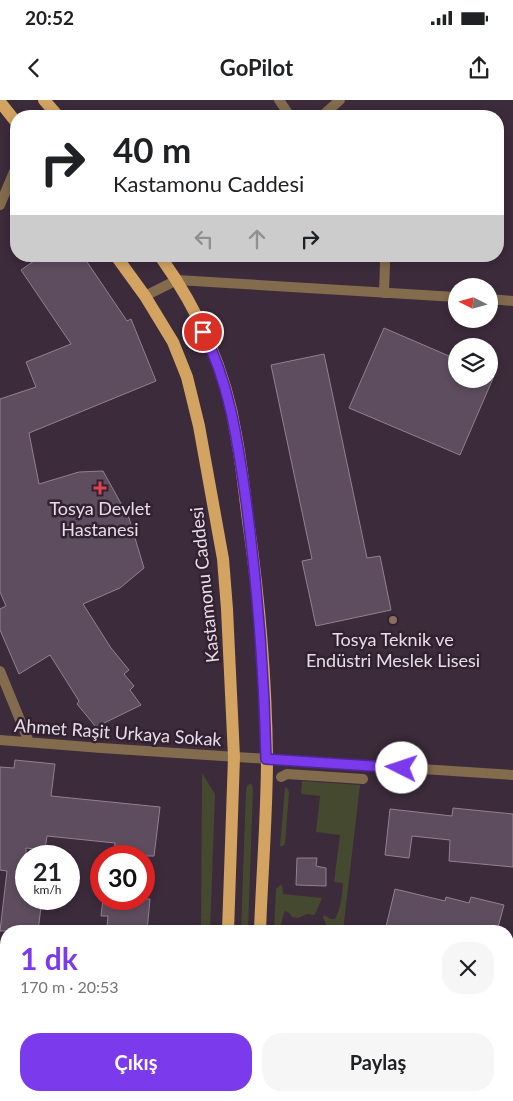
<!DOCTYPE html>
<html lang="tr">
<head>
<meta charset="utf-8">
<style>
  :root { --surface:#fff; --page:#f6f6f6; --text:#202124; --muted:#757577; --accent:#7c3aed }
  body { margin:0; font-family:Lato,sans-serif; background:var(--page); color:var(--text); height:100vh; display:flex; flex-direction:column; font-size:19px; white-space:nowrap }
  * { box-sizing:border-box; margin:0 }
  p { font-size:16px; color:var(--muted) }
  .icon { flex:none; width:28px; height:28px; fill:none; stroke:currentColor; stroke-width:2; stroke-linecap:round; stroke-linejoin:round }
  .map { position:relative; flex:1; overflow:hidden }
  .panel { position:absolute; left:0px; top:825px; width:514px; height:176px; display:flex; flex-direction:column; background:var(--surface); border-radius:20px 20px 0 0; box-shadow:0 2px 8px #0003 }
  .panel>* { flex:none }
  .top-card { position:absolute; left:10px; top:10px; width:494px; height:152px; border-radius:20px; box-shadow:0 2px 8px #0003; background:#fff; color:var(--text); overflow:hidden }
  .needle { width:32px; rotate:276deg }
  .controls { position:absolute; left:448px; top:178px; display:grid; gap:10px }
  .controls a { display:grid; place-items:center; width:50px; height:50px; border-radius:50%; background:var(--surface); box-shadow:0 2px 8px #0003; font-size:25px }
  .speed { position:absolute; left:15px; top:745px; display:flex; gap:10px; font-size:25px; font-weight:700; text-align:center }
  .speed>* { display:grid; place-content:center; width:65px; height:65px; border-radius:50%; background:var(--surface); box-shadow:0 2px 8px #0003; line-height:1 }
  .speed small { font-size:12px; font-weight:400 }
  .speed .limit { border:8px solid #d22; background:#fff; color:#111 }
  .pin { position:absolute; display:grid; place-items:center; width:42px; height:42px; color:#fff; margin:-21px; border:2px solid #fff; border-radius:50%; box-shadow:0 1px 5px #0007 }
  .me { position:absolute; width:55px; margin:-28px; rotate:274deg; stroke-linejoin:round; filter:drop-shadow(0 0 4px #0008) }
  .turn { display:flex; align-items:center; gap:18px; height:105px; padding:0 20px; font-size:22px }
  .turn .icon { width:65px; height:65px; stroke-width:2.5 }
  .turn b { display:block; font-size:35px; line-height:42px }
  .lanes { display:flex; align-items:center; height:48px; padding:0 20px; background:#0003; justify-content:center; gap:25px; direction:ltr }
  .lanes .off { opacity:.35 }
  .round { display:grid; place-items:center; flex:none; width:52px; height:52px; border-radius:20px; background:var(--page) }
  .headline { display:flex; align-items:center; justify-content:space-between; height:85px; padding:0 20px }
  h1 { font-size:30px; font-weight:700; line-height:38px; color:var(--accent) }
  .action { display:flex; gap:10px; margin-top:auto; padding:10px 20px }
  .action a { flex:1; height:58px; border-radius:20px; background:var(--accent); color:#fff; font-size:20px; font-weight:700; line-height:58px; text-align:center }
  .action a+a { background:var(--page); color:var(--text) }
  .status { display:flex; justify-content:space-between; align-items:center; height:35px; padding:0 25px; background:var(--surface); direction:ltr }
  .status svg { height:14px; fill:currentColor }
  header { display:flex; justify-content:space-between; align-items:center; height:65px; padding:0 20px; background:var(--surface); font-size:22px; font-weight:700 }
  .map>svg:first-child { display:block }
</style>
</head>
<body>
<div class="status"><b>20:52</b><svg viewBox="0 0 49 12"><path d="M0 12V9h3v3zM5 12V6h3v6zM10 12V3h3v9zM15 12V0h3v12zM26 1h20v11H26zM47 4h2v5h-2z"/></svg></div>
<header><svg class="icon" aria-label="back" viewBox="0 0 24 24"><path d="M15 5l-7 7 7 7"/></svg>GoPilot<svg class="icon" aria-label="share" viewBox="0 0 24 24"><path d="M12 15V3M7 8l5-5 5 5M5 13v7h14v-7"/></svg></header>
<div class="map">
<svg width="513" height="1001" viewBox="0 0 513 1001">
  <rect width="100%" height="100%" fill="#3c2b3b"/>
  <path fill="#454930" d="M 202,673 L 215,694 L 210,831 L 201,831 Z
    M 302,681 L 360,685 L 343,831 L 329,831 L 323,817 L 324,815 L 331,819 L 335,819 C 341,808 342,795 343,783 L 334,782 L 340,735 L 316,732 L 320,696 L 301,694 Z
    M 251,683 L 253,688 L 248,831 L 241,831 L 246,690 L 247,686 Z
    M 285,687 L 288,689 L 289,693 L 285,744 L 283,746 L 280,746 Z
    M 282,784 L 283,794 L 322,798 L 316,812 L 314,815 L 307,814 L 298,818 L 292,817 L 289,813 L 285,811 C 283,814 281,826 279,831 L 274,831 L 276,789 Z
    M 0,866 L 6,866 L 6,950 L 0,949 Z
    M 513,969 L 513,987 L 504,1001 L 492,1001 L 496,995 L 508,995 L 508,977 Z"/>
  <path fill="#5e4d5e" stroke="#938092" d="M 41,156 L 83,156 L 127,221 L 131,219 L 156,281 L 29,333 L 39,384 L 79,372 L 103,371 L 129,418 L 144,468 L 120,488 L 83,504 L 111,548 L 129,570 L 124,574 L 134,586 L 130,590 L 141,605 L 96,627 L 77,604 L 79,601 L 50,555 L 19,574 L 0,530 L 0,509 L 6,506 L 0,492 L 0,299 L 36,287 L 26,262 L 71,244 L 21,170 Z
    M 384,228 L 456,259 L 456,279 L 489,279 L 489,273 L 494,276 L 460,355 L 349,308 Z
    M 324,254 L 367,458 L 380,456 L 391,510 L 316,526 L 302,461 L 312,459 L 271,265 Z
    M 15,660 L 55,664 L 51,696 L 160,707 L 154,756 L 114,756 L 115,743 L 47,736 L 45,750 L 26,748 L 26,799 L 42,799 L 38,831 L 0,831 L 7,771 L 0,770 L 0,667 L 14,668 Z
    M 453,708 L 513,714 L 513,767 L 449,761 L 450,740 L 412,736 L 409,758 L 385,755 L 390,709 L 452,716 Z
    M 297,758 L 317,758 L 316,766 L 326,768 L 326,786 L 296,785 Z
    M 395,789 L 445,801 L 446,797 L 469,803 L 471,797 L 504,805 L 497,831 L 385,831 Z
    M 103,799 L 150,799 L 147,831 L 107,828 L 108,816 L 101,816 Z"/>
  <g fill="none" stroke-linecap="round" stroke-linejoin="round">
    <path stroke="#836b4d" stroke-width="10" d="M 279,0 L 290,16
      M 322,16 L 340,0
      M 0,105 L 16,67
      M 384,193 L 385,164 L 384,156
      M 145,196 L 177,180 L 456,197
      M 489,199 L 513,201
      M 0,571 L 29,642
      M 0,640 L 101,648 L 513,675
      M 281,677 L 287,674 L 363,679
      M 425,995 L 433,1001"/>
    <path stroke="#d3a362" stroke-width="12" d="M 44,0 L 58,16
      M 0,2 L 16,22
      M 116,156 L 145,196 L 173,242 L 187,277 L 199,326 L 223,459 L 227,509 L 234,657 L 228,831
      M 160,156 C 198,209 226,271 236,335 C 241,361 244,387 247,413 C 259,494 266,577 267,658 C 267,715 262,774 260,831
      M 508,949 L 513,940
      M 222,1001 L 222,995
      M 253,1001 L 253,995
      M 475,1001 L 479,995"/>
  </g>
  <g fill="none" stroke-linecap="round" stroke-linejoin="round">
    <g stroke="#51269a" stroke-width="12">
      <path id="route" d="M 203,232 C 229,282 237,338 245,393 C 257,481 264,570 266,659 L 402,668"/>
    </g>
    <use href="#route" stroke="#7c3aed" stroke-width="9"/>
  </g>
  <path fill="#e0444e" stroke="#322231" stroke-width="2" d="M97.5 380.5h5v5h5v5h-5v5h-5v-5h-5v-5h5z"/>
  <circle fill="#8d6e63" stroke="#322231" stroke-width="2" cx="393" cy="520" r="5"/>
  <g text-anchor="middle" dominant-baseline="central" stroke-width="5" stroke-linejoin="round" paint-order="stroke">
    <g font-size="18" fill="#e8dde7" stroke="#322231">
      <text x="100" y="408">Tosya Devlet<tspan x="100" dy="21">Hastanesi</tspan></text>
      <text x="393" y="539">Tosya Teknik ve<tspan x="393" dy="21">Endüstri Meslek Lisesi</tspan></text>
    </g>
    <g font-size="18" fill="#e8dde7" stroke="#322231">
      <text transform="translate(204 485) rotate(-96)">Kastamonu Caddesi</text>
      <text transform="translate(118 632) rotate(4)">Ahmet Raşit Urkaya Sokak</text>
    </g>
  </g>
</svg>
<div class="controls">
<a><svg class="needle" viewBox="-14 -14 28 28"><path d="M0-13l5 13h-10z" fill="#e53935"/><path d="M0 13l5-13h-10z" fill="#757577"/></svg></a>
<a><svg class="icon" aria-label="layers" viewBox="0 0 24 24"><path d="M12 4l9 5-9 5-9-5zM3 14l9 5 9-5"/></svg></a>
</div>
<div class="speed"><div>21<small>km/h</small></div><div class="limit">30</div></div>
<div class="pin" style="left:203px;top:232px;background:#d93025"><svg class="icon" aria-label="arrive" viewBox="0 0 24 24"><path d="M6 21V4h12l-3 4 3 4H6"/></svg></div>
<svg class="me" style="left:402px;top:668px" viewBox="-20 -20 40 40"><circle r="19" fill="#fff"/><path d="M0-13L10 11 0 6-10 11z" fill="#7c3aed"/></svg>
<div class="top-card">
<div class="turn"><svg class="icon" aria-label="right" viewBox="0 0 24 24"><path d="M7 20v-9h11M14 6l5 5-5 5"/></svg><div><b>40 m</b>Kastamonu Caddesi</div></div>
<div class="lanes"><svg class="icon off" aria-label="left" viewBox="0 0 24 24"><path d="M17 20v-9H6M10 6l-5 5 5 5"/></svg><svg class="icon off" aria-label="ahead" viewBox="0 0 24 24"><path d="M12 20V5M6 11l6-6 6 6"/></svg><svg class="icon" aria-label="right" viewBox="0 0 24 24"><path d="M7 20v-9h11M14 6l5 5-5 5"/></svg></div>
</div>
<section class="panel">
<div class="headline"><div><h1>1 dk</h1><p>170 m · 20:53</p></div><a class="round"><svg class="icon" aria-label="close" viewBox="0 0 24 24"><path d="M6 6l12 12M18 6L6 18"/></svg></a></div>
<div class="action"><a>Çıkış</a><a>Paylaş</a></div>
</section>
</div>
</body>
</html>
